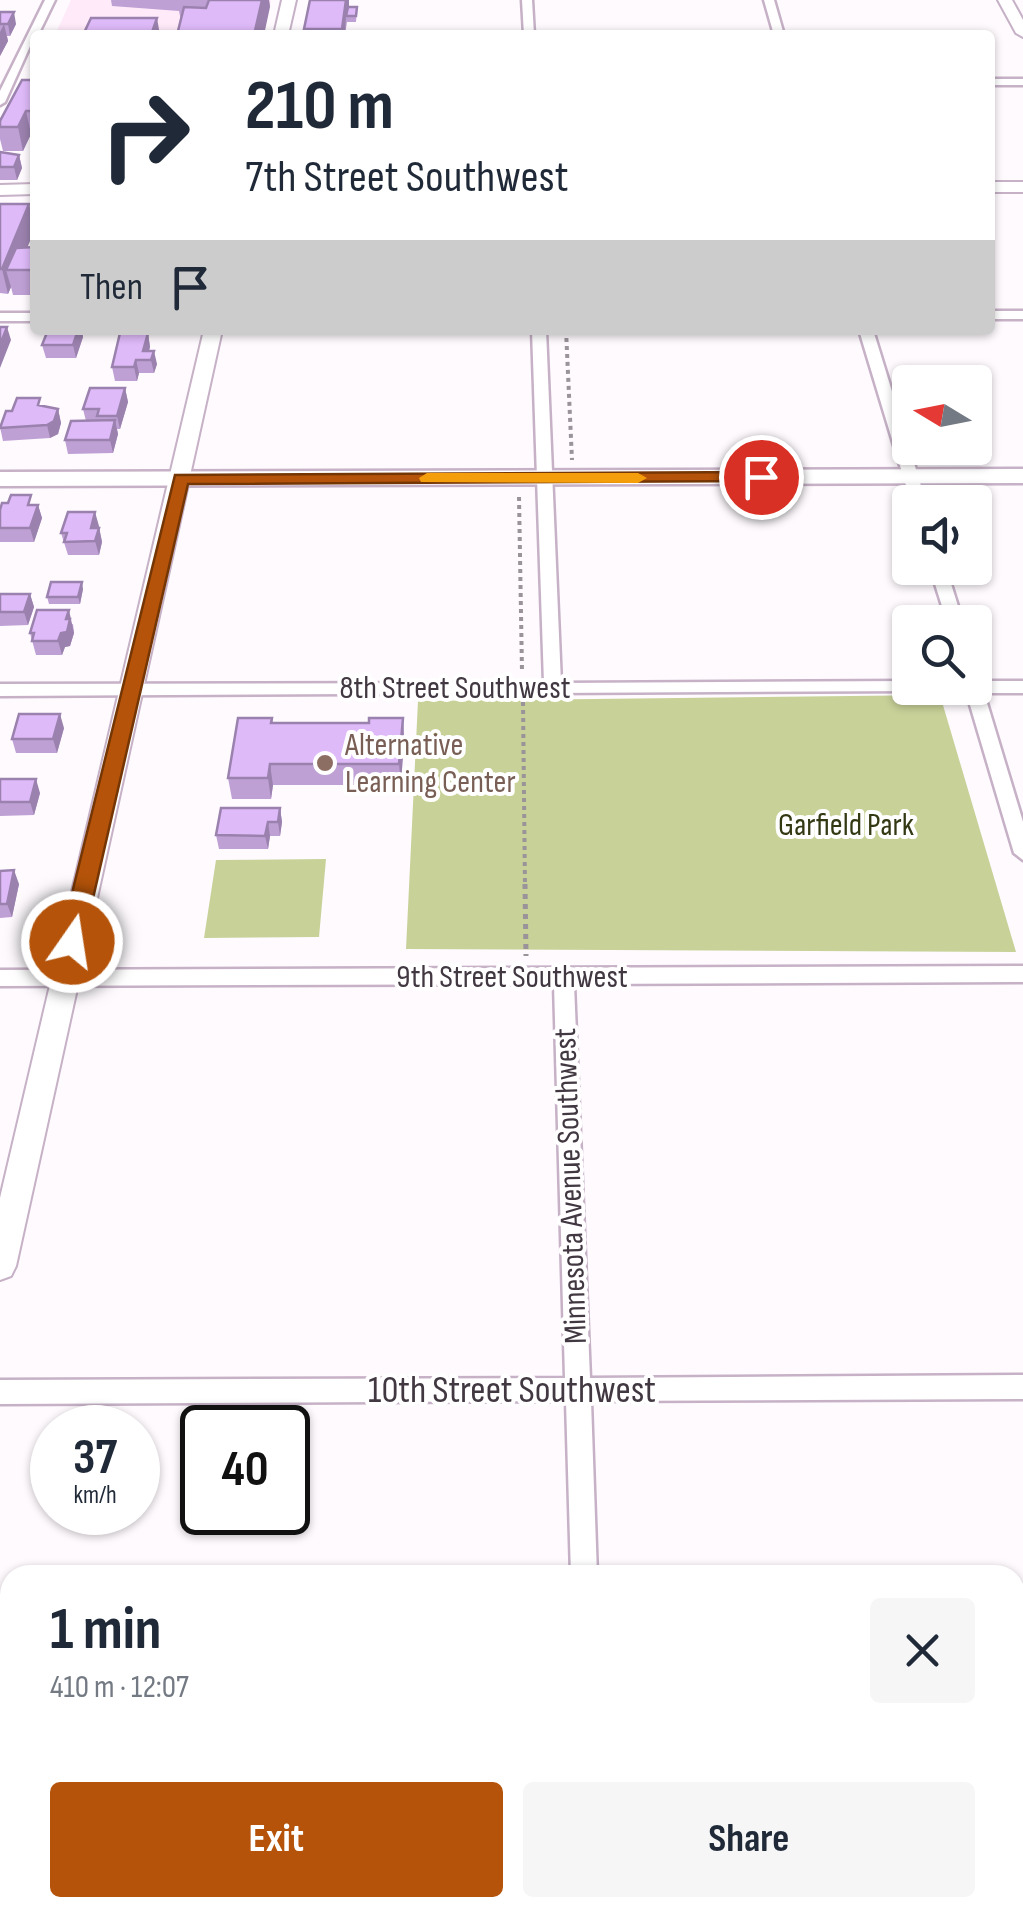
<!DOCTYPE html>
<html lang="en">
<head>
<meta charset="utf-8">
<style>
  :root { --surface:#fff; --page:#f6f6f7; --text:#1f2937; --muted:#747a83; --accent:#b45309 }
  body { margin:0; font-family:"Sofia Sans Condensed",sans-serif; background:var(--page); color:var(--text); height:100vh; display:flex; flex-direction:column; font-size:38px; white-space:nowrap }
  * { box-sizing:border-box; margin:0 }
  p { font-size:32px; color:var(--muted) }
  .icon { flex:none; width:55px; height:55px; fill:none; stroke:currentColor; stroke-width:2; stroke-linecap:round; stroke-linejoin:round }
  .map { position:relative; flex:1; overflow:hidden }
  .side { position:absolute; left:0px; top:1565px; width:1025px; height:352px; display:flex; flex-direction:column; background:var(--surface); border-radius:30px 30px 0 0; box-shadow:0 2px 8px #0004 }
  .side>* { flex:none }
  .top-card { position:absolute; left:30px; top:30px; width:965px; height:305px; border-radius:10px; box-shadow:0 2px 8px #0004; background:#fff; color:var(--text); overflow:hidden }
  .needle { width:65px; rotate:280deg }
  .fabs { position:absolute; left:892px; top:365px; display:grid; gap:20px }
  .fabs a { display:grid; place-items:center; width:100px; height:100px; border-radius:10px; background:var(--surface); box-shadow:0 2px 8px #0004; font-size:50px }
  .speed { position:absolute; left:30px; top:1405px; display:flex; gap:20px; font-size:50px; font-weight:700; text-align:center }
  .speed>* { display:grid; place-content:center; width:130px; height:130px; border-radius:50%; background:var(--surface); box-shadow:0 2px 8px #0004; line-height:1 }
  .speed small { font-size:25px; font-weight:400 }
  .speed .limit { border:5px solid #111; border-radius:15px; background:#fff; color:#111 }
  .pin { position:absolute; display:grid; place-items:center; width:85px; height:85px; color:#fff; margin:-42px; border:5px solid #fff; border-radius:50%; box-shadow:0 2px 10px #0007 }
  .me { position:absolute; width:110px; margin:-55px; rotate:13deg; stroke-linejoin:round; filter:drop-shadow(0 0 8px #0008) }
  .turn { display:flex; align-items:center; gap:35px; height:210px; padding:0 50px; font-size:45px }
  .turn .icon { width:130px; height:130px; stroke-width:2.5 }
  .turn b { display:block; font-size:70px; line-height:85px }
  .then { display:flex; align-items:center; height:95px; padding:0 50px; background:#0003; gap:20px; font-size:38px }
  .round { display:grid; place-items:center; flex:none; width:105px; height:105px; border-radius:10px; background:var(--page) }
  .summary { display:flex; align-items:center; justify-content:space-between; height:170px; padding:0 50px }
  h1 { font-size:60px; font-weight:700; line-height:75px }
  .primary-button { display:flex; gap:20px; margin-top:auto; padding:20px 50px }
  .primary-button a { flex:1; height:115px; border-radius:10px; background:var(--accent); color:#fff; font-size:40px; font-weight:700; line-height:115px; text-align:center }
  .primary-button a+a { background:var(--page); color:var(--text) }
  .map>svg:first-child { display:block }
</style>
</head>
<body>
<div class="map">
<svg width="1023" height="1917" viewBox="0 0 1023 1917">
  <rect width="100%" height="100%" fill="#fefafe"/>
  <path fill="#ffeafa" d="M 71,0 L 271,0 L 264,35 L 55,35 Z"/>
  <path fill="#c8d198" d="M 940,695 L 1016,952 L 406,949 L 418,701 Z
    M 326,859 L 319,937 L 204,938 L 216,860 Z"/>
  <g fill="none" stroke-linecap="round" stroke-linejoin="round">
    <g stroke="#c6b1c6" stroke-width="5">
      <path id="minor" d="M 45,0 L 55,0 L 38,35 L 35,35 L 5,102 L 0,105 L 0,91 Z
        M 522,0 L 532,0 L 534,35 L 524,35 Z
        M 764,0 L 774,0 L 784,35 L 774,35 Z
        M 990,79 L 1023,79 L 1023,85 L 990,85 Z
        M 990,311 L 1023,311 L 1023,319 L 990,319 Z
        M 0,313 L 35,313 L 35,321 L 0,321 Z
        M 532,330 L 546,330 L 561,683 L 910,681 L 910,688 L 918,688 L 916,691 L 0,696 L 0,684 L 544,683 Z
        M 859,330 L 873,330 L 926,502 L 911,502 Z
        M 930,568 L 946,568 L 963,622 L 947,622 Z
        M 975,681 L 1023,681 L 1023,693 L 984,693 L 1023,822 L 1023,860 L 1014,853 L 965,688 L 975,688 Z
        M 1023,966 L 1023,982 L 574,984 L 590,1378 L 1023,1375 L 1023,1399 L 591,1401 L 597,1575 L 571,1575 L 566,1401 L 0,1404 L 0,1380 L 565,1378 L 554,984 L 0,986 L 0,970 Z
        M 579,1908 L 609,1908 L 610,1917 L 580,1917 Z"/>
    </g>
    <g stroke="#c6b1c6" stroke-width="4">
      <path id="tertiary" d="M 282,0 L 296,0 L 288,35 L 274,35 Z
        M 998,0 L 1012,0 L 1023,20 L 1023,37 L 1016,33 Z
        M 990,182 L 1023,182 L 1023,192 L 990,192 Z
        M 35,184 L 35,194 L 0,195 L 0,185 Z
        M 204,330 L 222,330 L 16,1266 L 11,1276 L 0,1280 L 0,1198 Z"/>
    </g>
    <g stroke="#c6b1c6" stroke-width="5">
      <path id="secondary" d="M 1023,469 L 1023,483 L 0,486 L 0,472 Z"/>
    </g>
    <path stroke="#9a939a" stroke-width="4" stroke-dasharray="4 4" stroke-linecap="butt" d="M 566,330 L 572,460
      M 519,497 L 522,671
      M 523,702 L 525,887"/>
    <path stroke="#9a939a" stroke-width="5" stroke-dasharray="5 5" stroke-linecap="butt" d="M 525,884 L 526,956"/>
    <use href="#minor" fill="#fff" fill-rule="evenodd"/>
    <use href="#tertiary" fill="#fff" fill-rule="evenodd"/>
    <use href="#secondary" fill="#fff" fill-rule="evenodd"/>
  </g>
  <path fill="#bfa0d5" d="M 111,0 L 269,0 L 270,7 L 181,21 L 179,11 L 112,6 Z
    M 310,0 L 349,0 L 349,7 L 357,7 L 356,22 L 347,22 L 345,35 L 305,35 L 304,29 Z
    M 0,12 L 16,24 L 10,36 L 7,36 L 8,41 L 0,56 Z
    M 35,80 L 35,134 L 31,134 L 23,151 L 3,151 L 0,139 L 0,121 Z
    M 0,152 L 19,155 L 22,168 L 17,180 L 0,180 Z
    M 0,204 L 29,204 L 35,229 L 27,247 L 35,247 L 35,295 L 13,295 L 11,287 L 8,294 L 0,293 Z
    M 48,330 L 82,330 L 83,337 L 76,358 L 46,358 L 42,345 Z
    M 148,333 L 150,347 L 149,351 L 157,364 L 154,373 L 139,373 L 137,381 L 115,381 L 112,367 Z
    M 125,388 L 128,402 L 120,429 L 117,429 L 118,434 L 113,453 L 68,454 L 65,440 L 86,421 L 83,409 Z
    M 42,406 L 58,409 L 61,423 L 58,434 L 50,438 L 3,441 L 0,427 L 12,411 Z
    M 34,505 L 38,505 L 42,518 L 34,542 L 0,542 L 0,528 Z
    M 99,526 L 102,542 L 99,555 L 68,555 L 61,533 Z
    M 83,589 L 80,604 L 49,604 L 47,597 Z
    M 0,594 L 30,594 L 34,607 L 28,625 L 0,626 Z
    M 73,624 L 74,633 L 70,646 L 65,647 L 62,655 L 36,655 L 30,633 Z
    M 272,718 L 273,723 L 369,723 L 403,718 L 404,738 L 401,785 L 273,785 L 271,799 L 232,799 L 228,778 Z
    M 64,728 L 57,753 L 16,753 L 12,739 Z
    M 0,779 L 40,793 L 34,815 L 0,816 Z
    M 280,808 L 282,822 L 280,836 L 270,836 L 268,849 L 219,849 L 216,835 Z
    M 0,871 L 19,884 L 12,917 L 0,918 Z"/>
  <path fill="#9b82ae" d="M 262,0 L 269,0 L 270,7 L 264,35 L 254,35 Z
    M 346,0 L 349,0 L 349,7 L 346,16 L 345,35 L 342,35 Z
    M 14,12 L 16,24 L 10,36 L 8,24 Z
    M 157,18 L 160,35 L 151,35 Z
    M 4,24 L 8,41 L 0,56 L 0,32 Z
    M 26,111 L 31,134 L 23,151 L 18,127 Z
    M 19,155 L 22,168 L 17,180 L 14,167 Z
    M 29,204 L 35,229 L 18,270 L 6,270 L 11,287 L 8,294 L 2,269 Z
    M 7,327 L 11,340 L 0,368 L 0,345 Z
    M 78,330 L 82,330 L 83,337 L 76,358 L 73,345 Z
    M 148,333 L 150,347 L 146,360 L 143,351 Z
    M 154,351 L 157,364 L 154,373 L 151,360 Z
    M 136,360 L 139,373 L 137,381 L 134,367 Z
    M 125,388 L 128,402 L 120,429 L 117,416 Z
    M 58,409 L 61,423 L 58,434 L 50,438 L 47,425 Z
    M 115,420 L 118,434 L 113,453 L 110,440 Z
    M 38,505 L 42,518 L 34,542 L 30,528 Z
    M 95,512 L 99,526 L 94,542 L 91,528 Z
    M 99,528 L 102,542 L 99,555 L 95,541 Z
    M 82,582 L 83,589 L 80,604 L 78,597 Z
    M 30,594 L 34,607 L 28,625 L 24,612 Z
    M 69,610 L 74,633 L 70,646 L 65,647 L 62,655 L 58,641 Z
    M 60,714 L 64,728 L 57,753 L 53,739 Z
    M 403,718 L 404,738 L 401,785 L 399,764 Z
    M 270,764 L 273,785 L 271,799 L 268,778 Z
    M 36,779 L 40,793 L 34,815 L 30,802 Z
    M 280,808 L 282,822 L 280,836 L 278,822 Z
    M 268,822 L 270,836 L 268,849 L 265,836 Z
    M 14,870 L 19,884 L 12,917 L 7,904 Z"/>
  <path fill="#debaf8" stroke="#9b82ae" stroke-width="2.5" d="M 209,0 L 262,0 L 254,35 L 177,35 L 184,7 L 206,8 Z
    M 310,0 L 346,0 L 342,29 L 304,29 Z
    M 348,7 L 357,7 L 356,16 L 346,16 Z
    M 0,12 L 14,12 L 8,24 L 0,24 Z
    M 91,18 L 157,18 L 151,35 L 83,35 Z
    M 22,80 L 35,80 L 35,111 L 26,111 L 18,127 L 0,127 L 0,121 Z
    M 0,152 L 19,155 L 14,167 L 0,167 Z
    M 0,204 L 29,204 L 2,269 L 0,269 Z
    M 35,247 L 35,270 L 6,270 L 16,248 Z
    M 0,327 L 7,327 L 0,345 Z
    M 48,330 L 78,330 L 73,345 L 42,345 Z
    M 120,333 L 148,333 L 143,351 L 154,351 L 151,360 L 136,360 L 134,367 L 112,367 Z
    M 90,388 L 125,388 L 117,416 L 97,416 L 99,409 L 83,409 Z
    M 17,398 L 40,398 L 38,405 L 58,409 L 54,421 L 47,425 L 0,428 L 6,411 L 12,411 Z
    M 115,420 L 110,440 L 65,440 L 71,421 Z
    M 11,495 L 31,495 L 28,505 L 38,505 L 30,528 L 0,528 L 0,510 L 2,503 L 8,503 Z
    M 68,512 L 95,512 L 91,528 L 99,528 L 95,541 L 64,542 L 67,533 L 61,533 Z
    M 51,582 L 82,582 L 78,597 L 47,597 Z
    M 0,594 L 30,594 L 24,612 L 0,612 Z
    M 37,610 L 69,610 L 66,619 L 70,619 L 67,632 L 61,633 L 58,641 L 32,641 L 34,633 L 30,633 Z
    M 19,714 L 60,714 L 53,739 L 12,739 Z
    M 238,718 L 272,718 L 271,723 L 369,723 L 369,718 L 403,718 L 399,764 L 270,764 L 268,778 L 228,778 Z
    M 0,779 L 36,779 L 30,802 L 0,802 Z
    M 221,808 L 280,808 L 278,822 L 268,822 L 265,836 L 216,835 Z
    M 14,870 L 7,904 L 0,904 L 0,871 Z"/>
  <path fill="#b45309" stroke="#753606" stroke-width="2.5" d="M 761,472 L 767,473 L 767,481 L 188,484 L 83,942 L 79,948 L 64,948 L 60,942 L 175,475 Z"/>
  <path fill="#f59e0b" d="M 427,473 L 638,473 L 647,478 L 638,483 L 421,482 L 419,478 Z"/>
  <circle fill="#8d6e63" stroke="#fff" stroke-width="4" cx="325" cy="763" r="10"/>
  <g text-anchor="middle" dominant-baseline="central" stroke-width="8" stroke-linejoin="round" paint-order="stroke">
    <g font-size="32" fill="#413841" stroke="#fff">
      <text x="455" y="688">8th Street Southwest</text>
      <text x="512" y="977">9th Street Southwest</text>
      <text transform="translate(571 1186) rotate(-92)">Minnesota Avenue Southwest</text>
    </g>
    <g font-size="32" fill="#785e54" stroke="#fff" text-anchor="start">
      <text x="345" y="745">Alternative<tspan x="345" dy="37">Learning Center</tspan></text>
    </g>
    <g font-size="32" fill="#343913" stroke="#fff">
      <text x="846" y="825">Garfield Park</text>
    </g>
    <g font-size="38" fill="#413841" stroke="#fff">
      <text x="512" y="1390">10th Street Southwest</text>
    </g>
  </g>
</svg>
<div class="fabs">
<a><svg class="needle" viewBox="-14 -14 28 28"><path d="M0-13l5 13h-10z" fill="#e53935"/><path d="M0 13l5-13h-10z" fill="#747a83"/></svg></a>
<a><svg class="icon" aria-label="sound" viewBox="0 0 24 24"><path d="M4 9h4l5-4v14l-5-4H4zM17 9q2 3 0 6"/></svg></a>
<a><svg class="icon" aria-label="search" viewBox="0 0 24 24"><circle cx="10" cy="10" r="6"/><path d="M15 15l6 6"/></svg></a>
</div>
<div class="speed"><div>37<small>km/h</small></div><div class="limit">40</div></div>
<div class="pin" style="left:761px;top:477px;background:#d93025"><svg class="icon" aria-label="arrive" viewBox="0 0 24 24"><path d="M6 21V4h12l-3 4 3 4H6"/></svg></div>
<svg class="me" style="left:72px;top:942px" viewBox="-20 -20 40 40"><circle r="17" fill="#b45309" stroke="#fff" stroke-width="3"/><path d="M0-11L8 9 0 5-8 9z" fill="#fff"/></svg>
<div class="top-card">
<div class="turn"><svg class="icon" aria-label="right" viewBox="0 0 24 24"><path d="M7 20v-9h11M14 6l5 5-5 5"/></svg><div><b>210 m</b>7th Street Southwest</div></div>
<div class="then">Then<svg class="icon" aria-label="arrive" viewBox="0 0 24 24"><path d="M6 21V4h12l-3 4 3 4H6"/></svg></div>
</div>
<section class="side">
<div class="summary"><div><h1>1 min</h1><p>410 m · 12:07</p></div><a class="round"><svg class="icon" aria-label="close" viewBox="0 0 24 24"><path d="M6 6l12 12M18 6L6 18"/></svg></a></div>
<div class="primary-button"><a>Exit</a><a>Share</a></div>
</section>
</div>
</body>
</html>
